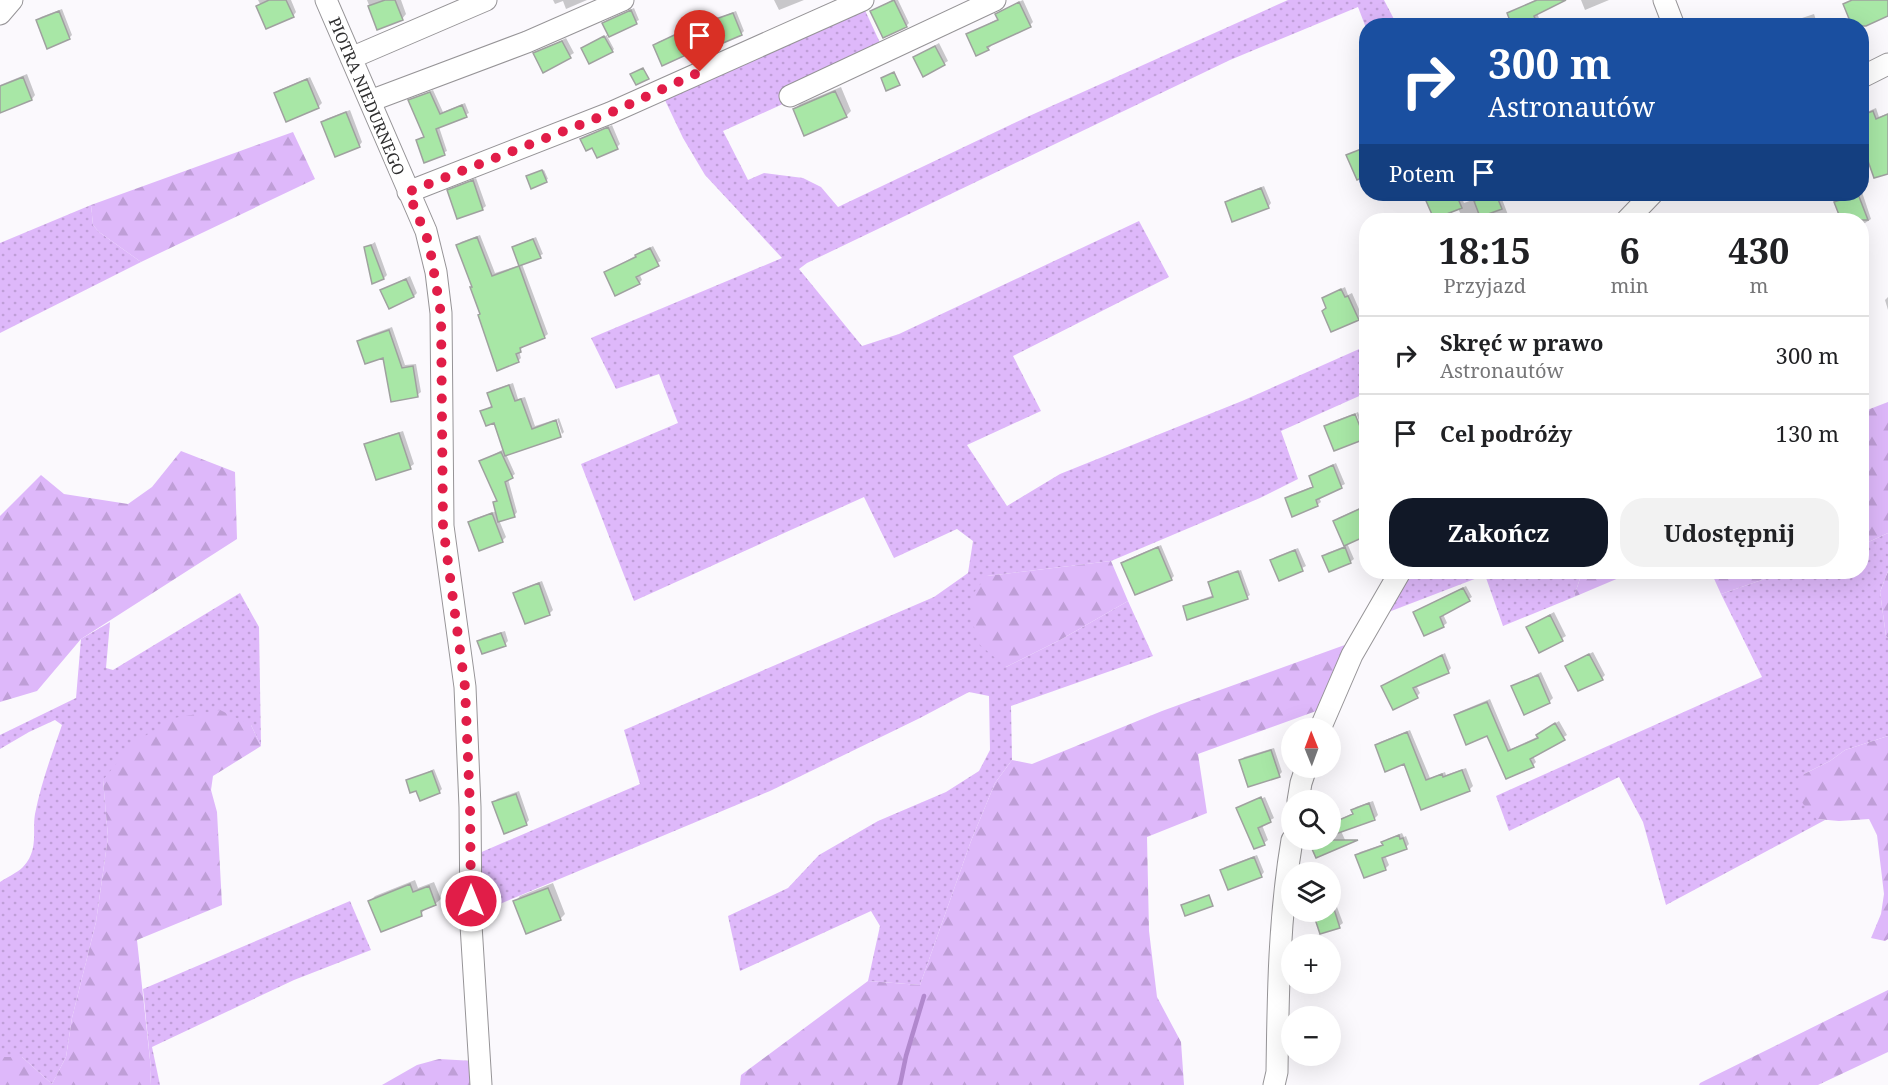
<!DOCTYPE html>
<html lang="pl">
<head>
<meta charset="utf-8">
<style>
  :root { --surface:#fff; --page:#f2f2f2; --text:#202124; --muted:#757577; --line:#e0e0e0; --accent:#111827 }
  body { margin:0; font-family:"Noto Serif",serif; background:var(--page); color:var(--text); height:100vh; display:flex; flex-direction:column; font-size:22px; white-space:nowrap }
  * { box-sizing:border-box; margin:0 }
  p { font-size:20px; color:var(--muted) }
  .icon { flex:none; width:33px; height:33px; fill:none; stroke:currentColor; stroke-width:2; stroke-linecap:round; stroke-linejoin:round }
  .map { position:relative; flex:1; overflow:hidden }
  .side { position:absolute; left:1359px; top:213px; width:510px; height:366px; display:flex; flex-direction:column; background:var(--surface); border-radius:24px; box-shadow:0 6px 24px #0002 }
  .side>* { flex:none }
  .guide { position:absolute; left:1359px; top:18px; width:510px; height:183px; border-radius:24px; box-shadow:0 6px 24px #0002; background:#1a4fa0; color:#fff; overflow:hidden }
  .needle { width:39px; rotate:359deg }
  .controls { position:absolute; left:1281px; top:718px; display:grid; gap:12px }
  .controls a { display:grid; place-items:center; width:60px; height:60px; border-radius:50%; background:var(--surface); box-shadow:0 6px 24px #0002; font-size:30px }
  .pin { position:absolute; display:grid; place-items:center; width:51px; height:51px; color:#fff; margin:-62px -26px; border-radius:50% 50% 50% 0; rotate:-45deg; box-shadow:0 0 6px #0007 }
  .pin .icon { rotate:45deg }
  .me { position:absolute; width:66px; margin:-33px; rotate:0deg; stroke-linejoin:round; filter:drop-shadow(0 0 4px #0008) }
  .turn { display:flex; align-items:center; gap:21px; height:126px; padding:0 30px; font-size:27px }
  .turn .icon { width:78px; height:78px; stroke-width:2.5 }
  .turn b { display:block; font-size:42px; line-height:51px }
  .then { display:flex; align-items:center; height:57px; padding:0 30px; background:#0003; gap:12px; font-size:22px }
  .eta { display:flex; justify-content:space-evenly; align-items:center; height:102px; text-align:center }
  .eta b { font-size:36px; font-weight:700; line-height:42px }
  .action { display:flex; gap:12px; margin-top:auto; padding:12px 30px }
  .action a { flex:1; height:69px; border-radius:24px; background:var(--accent); color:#fff; font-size:24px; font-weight:700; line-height:69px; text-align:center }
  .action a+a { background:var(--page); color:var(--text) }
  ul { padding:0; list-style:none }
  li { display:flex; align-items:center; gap:18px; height:78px; padding:0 30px; border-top:2px solid var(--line) }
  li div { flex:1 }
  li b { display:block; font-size:22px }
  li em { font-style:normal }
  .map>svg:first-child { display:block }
</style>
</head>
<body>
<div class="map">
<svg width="1888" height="1085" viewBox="0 0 1888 1085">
  <defs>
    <pattern id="grass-dots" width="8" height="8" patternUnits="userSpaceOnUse" patternTransform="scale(1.5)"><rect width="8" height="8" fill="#deb8fa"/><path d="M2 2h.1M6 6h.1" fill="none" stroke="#bf9ed7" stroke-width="1.8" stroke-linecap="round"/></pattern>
    <pattern id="forest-firs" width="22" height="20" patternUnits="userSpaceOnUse" patternTransform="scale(1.5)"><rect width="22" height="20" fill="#deb8fa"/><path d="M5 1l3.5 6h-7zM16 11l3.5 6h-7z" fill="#bf9ed7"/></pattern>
  </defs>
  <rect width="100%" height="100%" fill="#fbf9fd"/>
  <path fill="url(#grass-dots)" d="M 1288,0 L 1384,0 L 1396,23 L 1390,25 L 1366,26 L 1366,28 L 1358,7 L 1230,60 L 807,263 L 799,269 L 862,346 L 899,334 L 1139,221 L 1169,277 L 1013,356 L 1041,411 L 967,445 L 1007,506 L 1060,474 L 1242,401 L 1366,346 L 1366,393 L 1281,431 L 1298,479 L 1260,498 L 1111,561 L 987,576 L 1006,667 L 1060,640 L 1128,601 L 1153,656 L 1011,706 L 1012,760 L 995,783 L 971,841 L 920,985 L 868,981 L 880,926 L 871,911 L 740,971 L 728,916 L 788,888 L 819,855 L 878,821 L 946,792 L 979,771 L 990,750 L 989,696 L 969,692 L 920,718 L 770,791 L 483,911 L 477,854 L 640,784 L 624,730 L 934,597 L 968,573 L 973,541 L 957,529 L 894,558 L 864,497 L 634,601 L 581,464 L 678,423 L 659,374 L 616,389 L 591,338 L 782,258 L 705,175 L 683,138 L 663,96 L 863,6 L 882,47 L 785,103 L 723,131 L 748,180 L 764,173 L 803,178 L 821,187 L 838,207 L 1027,117 Z
    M 91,205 L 93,225 L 99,232 L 141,262 L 0,333 L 0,243 Z
    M 1888,533 L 1888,571 L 1880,592 L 1886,636 L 1888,638 L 1888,736 L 1845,750 L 1830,761 L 1804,774 L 1817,819 L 1825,820 L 1666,905 L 1643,822 L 1619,777 L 1509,831 L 1496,796 L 1762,677 L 1721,594 L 1785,572 L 1862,572 L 1862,545 Z
    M 1406,572 L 1582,572 L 1574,597 L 1503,626 L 1485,575 L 1386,613 Z
    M 240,593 L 259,627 L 261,746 L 251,725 L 103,780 L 108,837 L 96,922 L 72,1018 L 66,1057 L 52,1084 L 22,1057 L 0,1057 L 0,882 C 7,877 17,873 23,867 C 39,850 32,832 35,814 C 41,783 52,754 62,725 L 55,720 L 29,732 L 0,749 L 0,735 L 76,698 L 81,639 L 110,622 L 106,668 L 113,670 Z
    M 350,901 L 371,950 L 294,980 L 152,1047 L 160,1085 L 150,1085 L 151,1069 L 143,989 Z"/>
  <path fill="url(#forest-firs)" d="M 293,132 L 315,179 L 141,262 L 99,232 L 93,225 L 91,205 Z
    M 1888,402 L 1888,533 L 1862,545 L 1862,412 Z
    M 181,451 L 235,472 L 237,539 L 81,639 L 37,691 L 0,702 L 0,516 L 41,475 L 64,494 L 128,504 L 152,487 Z
    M 1111,561 L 1128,601 L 1060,640 L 1006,667 L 980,645 L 971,618 L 971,596 L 987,576 Z
    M 1888,571 L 1888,638 L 1886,636 L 1880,592 Z
    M 1582,572 L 1633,572 L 1574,597 Z
    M 1711,572 L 1785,572 L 1721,594 Z
    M 1353,642 L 1319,710 L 1198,754 L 1207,813 L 1147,837 L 1149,931 L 1157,997 L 1181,1042 L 1184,1085 L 740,1085 L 741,1075 L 868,981 L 920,985 L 971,841 L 995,783 L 1012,760 L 1032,764 L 1162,711 Z
    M 220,710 L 251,725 L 261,746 L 213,776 L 211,790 L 217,812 L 222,905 L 137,940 L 151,1069 L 150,1085 L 0,1085 L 0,1057 L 22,1057 L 52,1084 L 66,1057 L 72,1018 L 96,922 L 108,837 L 103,780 L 132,744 L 174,718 Z
    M 1888,736 L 1888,939 L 1885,941 L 1871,938 L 1881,914 L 1884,894 L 1877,835 L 1869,819 L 1839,821 L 1817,819 C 1800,800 1793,799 1804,774 L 1830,761 L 1845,750 Z
    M 1888,990 L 1888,1052 L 1818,1085 L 1699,1085 L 1700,1083 Z
    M 439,1059 L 474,1061 L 474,1085 L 382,1085 L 417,1065 Z"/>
  <path fill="#0003" d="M 258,0 L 291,0 L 296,12 L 293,16 L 258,6 L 260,4 Z
    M 367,0 L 401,0 L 406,14 L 402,19 L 378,28 Z
    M 553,0 L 587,0 L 566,9 L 563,1 L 555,4 Z
    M 774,0 L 804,0 L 779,10 Z
    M 892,0 L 898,0 L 909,23 L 906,26 L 872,11 Z
    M 1023,0 L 1033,22 L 1030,25 L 990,44 L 991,46 L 988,49 L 968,34 L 999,18 L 997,14 L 1000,11 Z
    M 1535,0 L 1563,0 L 1537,13 L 1542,26 L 1514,26 L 1509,13 Z
    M 1581,0 L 1609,0 L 1585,10 Z
    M 634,8 L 639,20 L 607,36 L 614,49 L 612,51 L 583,48 L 609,34 L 604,23 L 607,20 Z
    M 62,9 L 72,35 L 69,38 L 38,21 L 41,17 Z
    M 736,11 L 744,31 L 741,34 L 714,38 L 685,49 L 686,52 L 683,55 L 655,45 L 658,42 Z
    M 1814,14 L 1818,26 L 1790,26 L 1793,21 Z
    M 1751,18 L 1754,26 L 1733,26 Z
    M 566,38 L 574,53 L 544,71 L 535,54 Z
    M 939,43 L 948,61 L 924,75 L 915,57 Z
    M 27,74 L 35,95 L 32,99 L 0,111 L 0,85 Z
    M 310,77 L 322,103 L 318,107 L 276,94 L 279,90 Z
    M 841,87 L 851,111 L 846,116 L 794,110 L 800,104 Z
    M 433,90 L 443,112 L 465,103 L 469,113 L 439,127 L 447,151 L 425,161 L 417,140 L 425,135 L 410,101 Z
    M 1876,108 L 1879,117 L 1888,113 L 1888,172 L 1862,141 L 1862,114 Z
    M 350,110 L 362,142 L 359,146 L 323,122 L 326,119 Z
    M 612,125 L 620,144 L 617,147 L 593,146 L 582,140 Z
    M 1366,146 L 1366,175 L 1358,178 L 1348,156 Z
    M 544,170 L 548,179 L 531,187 L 529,176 Z
    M 476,178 L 486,206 L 482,209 L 449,191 L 452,188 Z
    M 1264,186 L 1271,203 L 1268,207 L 1226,202 L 1230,199 Z
    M 1862,192 L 1871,219 L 1862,225 L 1862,220 L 1842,220 L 1833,194 L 1849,194 L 1850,196 L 1862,194 Z
    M 1425,194 L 1460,194 L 1464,203 L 1489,194 L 1500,194 L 1510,220 L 1463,220 L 1458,208 L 1435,217 Z
    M 480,235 L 495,273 L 520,265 L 513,248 L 516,245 L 536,237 L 543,254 L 522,264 L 548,334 L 544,337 L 523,345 L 523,347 L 519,351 L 521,358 L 518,361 L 482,313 L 458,246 L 461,242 Z
    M 375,242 L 387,275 L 384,278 L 366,248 Z
    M 653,246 L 661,261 L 639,273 L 642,280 L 639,283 L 606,272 Z
    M 410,276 L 417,293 L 414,296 L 382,290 Z
    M 1345,287 L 1348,295 L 1352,293 L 1362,316 L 1358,319 L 1328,307 L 1324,298 Z
    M 1888,297 L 1888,310 L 1885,300 Z
    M 392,327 L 405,365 L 416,364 L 421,392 L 417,395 L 384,356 L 359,341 L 362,338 Z
    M 513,383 L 518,399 L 525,397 L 535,426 L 554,420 L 559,436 L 506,454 L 515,474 L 508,479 L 517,512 L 514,516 L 499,520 L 506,537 L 502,541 L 470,523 L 473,519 L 497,511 L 494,503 L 498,499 L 481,461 L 504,449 L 495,421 L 482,411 L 493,405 L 489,394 L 492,390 Z
    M 1358,412 L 1366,433 L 1365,437 L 1356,413 Z
    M 1353,414 L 1363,438 L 1326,427 L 1329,423 Z
    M 559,418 L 564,432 L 562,434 L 557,419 Z
    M 403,431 L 414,464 L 410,467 L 366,445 L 369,442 Z
    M 1336,463 L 1345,484 L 1319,497 L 1321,502 L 1317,505 L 1287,499 L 1290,495 L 1314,486 L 1310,476 Z
    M 1366,505 L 1366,535 L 1347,543 L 1354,559 L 1350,562 L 1324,556 L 1327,553 L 1345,546 L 1335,521 L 1338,518 Z
    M 1161,545 L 1174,576 L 1171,579 L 1123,563 L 1126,560 Z
    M 1298,548 L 1306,566 L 1280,579 L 1272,560 L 1275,557 Z
    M 1241,570 L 1250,595 L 1247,597 L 1185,607 L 1188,604 L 1214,595 L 1209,583 L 1212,580 Z
    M 542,581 L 553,610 L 550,613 L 526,622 L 515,593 L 518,590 Z
    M 1466,586 L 1472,597 L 1443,614 L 1447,623 L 1443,626 L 1415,612 Z
    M 1554,612 L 1566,636 L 1540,651 L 1528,627 Z
    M 505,631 L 508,641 L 505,644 L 479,642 L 482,638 Z
    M 1593,652 L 1605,675 L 1602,678 L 1571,663 Z
    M 1445,653 L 1451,668 L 1448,672 L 1416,685 L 1420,693 L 1417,696 L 1383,686 Z
    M 1541,672 L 1553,698 L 1549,702 L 1513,687 Z
    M 1490,699 L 1511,749 L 1539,736 L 1538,735 L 1541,732 L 1559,721 L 1567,735 L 1533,756 L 1536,762 L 1533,765 L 1507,777 L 1488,734 L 1456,716 L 1459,712 Z
    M 1410,730 L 1430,778 L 1445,772 L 1446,775 L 1466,768 L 1473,786 L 1469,790 L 1422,808 L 1405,762 L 1376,746 L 1380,742 Z
    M 1274,748 L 1282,772 L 1279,775 L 1241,761 L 1244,757 Z
    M 434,769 L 442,789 L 439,792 L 417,789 L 408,781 Z
    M 519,791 L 529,820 L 526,824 L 494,803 L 497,799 Z
    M 1265,797 L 1274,818 L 1262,825 L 1268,840 L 1264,843 L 1239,808 Z
    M 1373,801 L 1378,815 L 1375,818 L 1341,831 L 1346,842 L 1310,840 L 1330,840 L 1330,823 L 1354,813 L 1353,810 L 1356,807 Z
    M 1402,833 L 1404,837 L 1406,836 L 1409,844 L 1406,847 L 1385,855 L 1389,865 L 1385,869 L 1357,855 L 1360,852 L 1384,844 L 1387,839 Z
    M 1257,855 L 1264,872 L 1261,876 L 1222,870 L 1225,867 Z
    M 415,880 L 418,888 L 434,882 L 441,899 L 435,904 L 426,908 L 421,914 L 370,901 L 375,896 Z
    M 553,883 L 565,914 L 560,919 L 515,902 L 520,896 Z
    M 1337,907 L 1343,923 L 1339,926 L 1316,916 L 1322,912 L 1330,912 L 1330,909 Z"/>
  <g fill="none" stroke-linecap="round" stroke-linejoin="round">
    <path stroke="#b188cd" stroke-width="4.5" d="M 900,1085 L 906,1056 L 924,996"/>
  </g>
  <path fill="#a8e7a6" stroke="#9fa19f" stroke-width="1.5" d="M 269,0 L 286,0 L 294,17 L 266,29 L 256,6 Z
    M 385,0 L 395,0 L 403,20 L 377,30 L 368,6 Z
    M 894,0 L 907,27 L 883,38 L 870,11 Z
    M 1537,0 L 1566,0 L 1534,16 L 1538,26 L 1512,26 L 1507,13 Z
    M 1852,0 L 1888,0 L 1888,16 L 1866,26 L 1852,26 L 1843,4 Z
    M 1019,2 L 1031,27 L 987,47 L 989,50 L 976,56 L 966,34 L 998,20 L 995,14 Z
    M 631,10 L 637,24 L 609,37 L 602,23 Z
    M 59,11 L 70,39 L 47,49 L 36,20 Z
    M 733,13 L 742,35 L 716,46 L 713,40 L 682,52 L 684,56 L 662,66 L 653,45 L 687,29 Z
    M 604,36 L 613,52 L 589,64 L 581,48 Z
    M 562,41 L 571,58 L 543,73 L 533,53 Z
    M 935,46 L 945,65 L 923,77 L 913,57 Z
    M 643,68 L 649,79 L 636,85 L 630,74 Z
    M 894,72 L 900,85 L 886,91 L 881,78 Z
    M 23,77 L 32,100 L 0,113 L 0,86 Z
    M 307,79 L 319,108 L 286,122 L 274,93 Z
    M 835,91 L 847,117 L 804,136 L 793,109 Z
    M 430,92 L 440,114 L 462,105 L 467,117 L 436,129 L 445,155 L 424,163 L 416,140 L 424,137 L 408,100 Z
    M 1873,111 L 1876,119 L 1888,114 L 1888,174 L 1874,178 L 1862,144 L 1862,115 Z
    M 346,112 L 360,147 L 335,157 L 321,122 Z
    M 608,127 L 618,149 L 597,158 L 592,148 L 586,151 L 580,139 Z
    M 1366,147 L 1366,176 L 1357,180 L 1346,155 Z
    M 542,170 L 547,182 L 531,189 L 526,176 Z
    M 473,180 L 483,210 L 457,219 L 447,190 Z
    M 1261,188 L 1269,208 L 1232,222 L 1225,202 Z
    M 1423,194 L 1456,194 L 1462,208 L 1434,219 Z
    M 1492,194 L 1496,194 L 1502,209 L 1480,217 L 1474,201 Z
    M 1858,194 L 1868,220 L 1841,220 L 1834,202 Z
    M 477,237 L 492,276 L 519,266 L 545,338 L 520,348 L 521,352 L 516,354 L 519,362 L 497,371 L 478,315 L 480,314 L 470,287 L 472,287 L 456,245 Z
    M 533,239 L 541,258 L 519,266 L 512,247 Z
    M 371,245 L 384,279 L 372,284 L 364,247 Z
    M 650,248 L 659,266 L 636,277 L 640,284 L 615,296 L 604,272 L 636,257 L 635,255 Z
    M 406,279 L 414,297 L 389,309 L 380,290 Z
    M 1341,289 L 1345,297 L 1348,296 L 1359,320 L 1331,332 L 1322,311 L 1326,308 L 1322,298 Z
    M 389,330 L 402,368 L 413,366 L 418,397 L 391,402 L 383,358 L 365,364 L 357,341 Z
    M 509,385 L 515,401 L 521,399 L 532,429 L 556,420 L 561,437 L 505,456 L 494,423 L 486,426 L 480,411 L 492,407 L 487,393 Z
    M 1355,414 L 1365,439 L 1334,451 L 1324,426 Z
    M 399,433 L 411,469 L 376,480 L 364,444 Z
    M 501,452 L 513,478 L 505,482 L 515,517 L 498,522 L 493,502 L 497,501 L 479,461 Z
    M 1333,465 L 1342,488 L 1316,500 L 1318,506 L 1292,517 L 1285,498 L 1313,487 L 1309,476 Z
    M 1366,506 L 1366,536 L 1344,546 L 1333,521 Z
    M 492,513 L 503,542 L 479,551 L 468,522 Z
    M 1158,547 L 1172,580 L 1135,595 L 1121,563 Z
    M 1345,547 L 1351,563 L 1329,572 L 1322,556 Z
    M 1295,550 L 1303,571 L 1279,581 L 1270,560 Z
    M 1238,571 L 1248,599 L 1187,620 L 1183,606 L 1213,597 L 1208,582 Z
    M 539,583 L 550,615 L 525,624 L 513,593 Z
    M 1463,588 L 1470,601 L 1440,617 L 1444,627 L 1424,636 L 1413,612 Z
    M 1550,615 L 1563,641 L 1539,653 L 1526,627 Z
    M 501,633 L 506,646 L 482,654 L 477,641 Z
    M 1589,654 L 1603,680 L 1578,691 L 1565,666 Z
    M 1442,655 L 1449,673 L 1413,688 L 1418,698 L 1393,710 L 1381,686 Z
    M 1538,675 L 1550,703 L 1524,715 L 1511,686 Z
    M 1487,702 L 1508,751 L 1538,738 L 1536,735 L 1555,723 L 1565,740 L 1530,759 L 1534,767 L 1506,779 L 1487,736 L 1466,745 L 1454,715 Z
    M 1407,732 L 1426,780 L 1442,774 L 1443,777 L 1462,770 L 1470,791 L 1421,810 L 1404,764 L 1385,772 L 1375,745 Z
    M 1271,750 L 1280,777 L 1248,787 L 1239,760 Z
    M 432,771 L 440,793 L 420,801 L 416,791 L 410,793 L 406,780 Z
    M 516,794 L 527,825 L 504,834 L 492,802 Z
    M 1261,797 L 1271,822 L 1258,828 L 1265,845 L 1254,849 L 1236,808 Z
    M 1369,803 L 1375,820 L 1330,836 L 1330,824 L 1353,814 L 1351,810 Z
    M 1399,835 L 1400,839 L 1403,838 L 1407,849 L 1382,858 L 1386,870 L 1364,878 L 1355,855 L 1383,845 L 1381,842 Z
    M 1308,840 L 1358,840 L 1316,858 Z
    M 1254,857 L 1262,877 L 1228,890 L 1220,870 Z
    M 410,884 L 413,892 L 429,886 L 436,905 L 421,911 L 422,916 L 381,932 L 368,901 Z
    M 548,888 L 561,920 L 526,934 L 513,901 Z
    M 1209,895 L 1213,906 L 1185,916 L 1181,905 Z
    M 1334,909 L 1340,928 L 1320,934 L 1314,916 Z"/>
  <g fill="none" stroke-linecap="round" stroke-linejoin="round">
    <g stroke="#969497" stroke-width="23">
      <path id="minor" d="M 326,0 L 426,231 L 436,272 L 441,313 L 443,526 L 465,687 L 470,807 L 471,925 L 481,1085
        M 1664,0 L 1674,26
        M 0,14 L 12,0
        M 351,58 L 486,0
        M 1862,77 L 1888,64
        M 790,96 L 995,0
        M 370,101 L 527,42 L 623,0
        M 408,192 L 610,113 L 863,0
        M 1627,220 L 1652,194
        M 1320,729 L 1352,655 L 1400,572
        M 1298,801 L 1301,783 L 1306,768
        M 1274,1085 L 1277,1072 C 1278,994 1279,917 1292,840"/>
    </g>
    <use href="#minor" stroke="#fff" stroke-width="21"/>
  </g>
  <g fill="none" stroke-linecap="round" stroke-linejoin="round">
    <path stroke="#e11d48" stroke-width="10" stroke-dasharray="0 18" d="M 471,901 L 470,807 L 465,687 L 443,526 L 441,314 L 429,243 L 408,192 L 610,113 L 700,72"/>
  </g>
  <g text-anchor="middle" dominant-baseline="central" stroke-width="6" stroke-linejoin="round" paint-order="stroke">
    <g font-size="16" fill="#2e2e2f" stroke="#fff">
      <text transform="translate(367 96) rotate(67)">PIOTRA NIEDURNEGO</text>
    </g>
  </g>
</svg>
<div class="controls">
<a><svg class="needle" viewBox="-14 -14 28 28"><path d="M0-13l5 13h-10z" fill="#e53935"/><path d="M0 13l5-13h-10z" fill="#757577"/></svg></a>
<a><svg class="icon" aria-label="search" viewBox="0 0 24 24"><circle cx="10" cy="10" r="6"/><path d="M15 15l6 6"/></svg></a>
<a><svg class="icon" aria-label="layers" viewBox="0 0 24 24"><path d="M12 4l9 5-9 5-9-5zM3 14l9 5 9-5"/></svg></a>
<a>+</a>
<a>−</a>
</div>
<div class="pin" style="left:700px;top:72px;background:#d93025"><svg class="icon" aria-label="arrive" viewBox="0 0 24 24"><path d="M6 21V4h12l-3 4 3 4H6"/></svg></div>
<svg class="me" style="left:471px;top:901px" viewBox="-20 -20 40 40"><circle r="17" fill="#e11d48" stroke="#fff" stroke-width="3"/><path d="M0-11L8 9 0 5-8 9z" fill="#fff"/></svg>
<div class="guide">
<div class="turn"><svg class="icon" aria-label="right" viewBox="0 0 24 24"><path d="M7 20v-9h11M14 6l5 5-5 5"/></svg><div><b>300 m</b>Astronautów</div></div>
<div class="then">Potem<svg class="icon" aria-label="arrive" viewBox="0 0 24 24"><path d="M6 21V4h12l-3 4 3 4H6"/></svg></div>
</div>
<section class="side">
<div class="eta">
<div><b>18:15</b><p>Przyjazd</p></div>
<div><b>6</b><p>min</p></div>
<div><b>430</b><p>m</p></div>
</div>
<ul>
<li><svg class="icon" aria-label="right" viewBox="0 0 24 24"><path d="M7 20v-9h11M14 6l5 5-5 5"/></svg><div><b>Skręć w prawo</b><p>Astronautów</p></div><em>300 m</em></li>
<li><svg class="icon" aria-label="arrive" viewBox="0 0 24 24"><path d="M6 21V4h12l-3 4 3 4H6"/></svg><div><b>Cel podróży</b></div><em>130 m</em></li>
</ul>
<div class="action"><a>Zakończ</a><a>Udostępnij</a></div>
</section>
</div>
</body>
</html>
